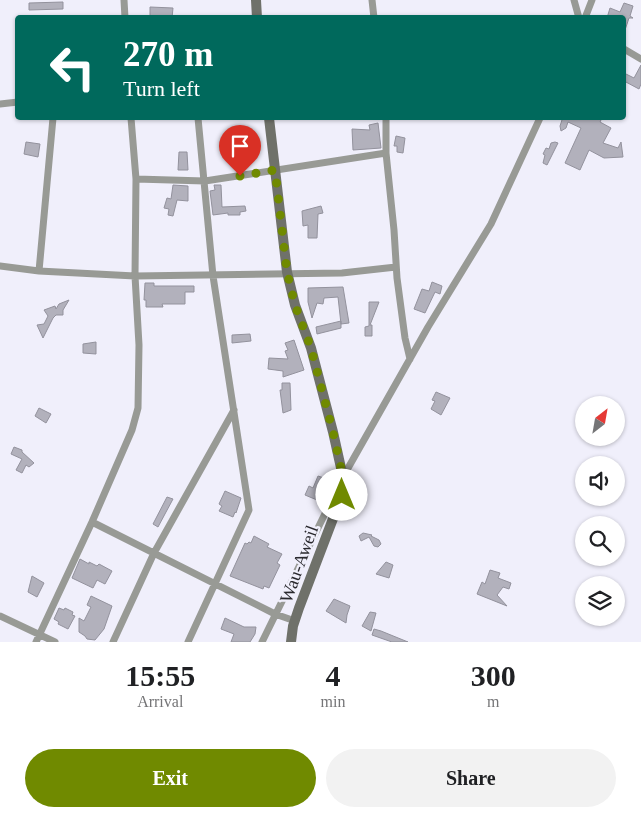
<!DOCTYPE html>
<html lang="en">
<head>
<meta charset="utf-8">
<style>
  :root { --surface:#fff; --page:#f2f2f2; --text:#202124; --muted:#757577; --accent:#708a00 }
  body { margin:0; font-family:"Times New Roman",serif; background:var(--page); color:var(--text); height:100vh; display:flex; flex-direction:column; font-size:19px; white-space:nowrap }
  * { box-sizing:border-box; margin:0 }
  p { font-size:16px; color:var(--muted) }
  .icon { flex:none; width:28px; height:28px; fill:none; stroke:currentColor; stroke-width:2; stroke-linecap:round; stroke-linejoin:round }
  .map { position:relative; height:642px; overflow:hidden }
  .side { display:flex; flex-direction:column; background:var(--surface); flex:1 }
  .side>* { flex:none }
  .top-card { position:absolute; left:15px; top:15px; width:611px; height:105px; border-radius:5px; box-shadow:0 1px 4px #0004; background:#00695c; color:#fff; overflow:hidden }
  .needle { width:32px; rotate:31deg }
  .fabs { position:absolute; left:575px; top:396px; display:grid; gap:10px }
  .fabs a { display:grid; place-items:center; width:50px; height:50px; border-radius:50%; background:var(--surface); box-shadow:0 1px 4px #0004; font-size:25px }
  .pin { position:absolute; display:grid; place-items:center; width:42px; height:42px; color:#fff; margin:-51px -21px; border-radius:50% 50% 50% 0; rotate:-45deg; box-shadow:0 0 5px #0007 }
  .pin .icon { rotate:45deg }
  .me { position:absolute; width:55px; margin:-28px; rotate:0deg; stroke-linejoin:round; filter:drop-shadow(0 0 4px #0008) }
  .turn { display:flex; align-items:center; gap:18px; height:105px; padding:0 25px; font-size:22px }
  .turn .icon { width:65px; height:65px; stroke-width:2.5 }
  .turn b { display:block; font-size:35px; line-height:42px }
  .eta { display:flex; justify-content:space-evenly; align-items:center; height:85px; text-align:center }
  .eta b { font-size:30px; font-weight:700; line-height:35px }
  .button { display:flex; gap:10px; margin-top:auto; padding:10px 25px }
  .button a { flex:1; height:58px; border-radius:30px; background:var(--accent); color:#fff; font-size:20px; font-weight:700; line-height:58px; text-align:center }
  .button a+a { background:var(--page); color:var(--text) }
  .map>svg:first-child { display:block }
</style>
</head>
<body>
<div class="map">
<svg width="641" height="642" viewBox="0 0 641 642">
  <rect width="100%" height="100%" fill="#f0effb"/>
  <path fill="#b2b1bc" stroke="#93929d" d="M 63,2 L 63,9 L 29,10 L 29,3 Z
    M 624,3 L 633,6 L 630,16 L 633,18 L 629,18 L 625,30 L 624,18 L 607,18 L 610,8 L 620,12 Z
    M 150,7 L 173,8 L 172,18 L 150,16 Z
    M 641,65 L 641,84 L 639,89 L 624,81 L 624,73 L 634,78 Z
    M 557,118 L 596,118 L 601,120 L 600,122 L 611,128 L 603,143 L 618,148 L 621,142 L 623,157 L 604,158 L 589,150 L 580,170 L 565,163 L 581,128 L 568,122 L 566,128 L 561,131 L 560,126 L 562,120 Z
    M 378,123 L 381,148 L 353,150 L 352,129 L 370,130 L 369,125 Z
    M 396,136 L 405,138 L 403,153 L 397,152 L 397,146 L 394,146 Z
    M 26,142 L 40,144 L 38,157 L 24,154 Z
    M 555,142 L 558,143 L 547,165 L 543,163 L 545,155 L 543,154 L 546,148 L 549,149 L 551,143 Z
    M 179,152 L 187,152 L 188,170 L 178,170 Z
    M 173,185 L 188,186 L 188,201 L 177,200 L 173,216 L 168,215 L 169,209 L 164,208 L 167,198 L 171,199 Z
    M 214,185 L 221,185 L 222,207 L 245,206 L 246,211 L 240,212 L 240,215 L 228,215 L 228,213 L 213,215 L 210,191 L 215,190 Z
    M 321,206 L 323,213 L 318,214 L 317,238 L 308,238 L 308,225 L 303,226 L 302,211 Z
    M 432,282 L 442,286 L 440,294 L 435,292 L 425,313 L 414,309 L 422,289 L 429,291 Z
    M 145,283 L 154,283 L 154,286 L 194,286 L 194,292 L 185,292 L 185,304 L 162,304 L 163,307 L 146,307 L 146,300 L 144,300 Z
    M 343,287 L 349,323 L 341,324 L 338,297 L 324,298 L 323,304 L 317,303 L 312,318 L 308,302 L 308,288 Z
    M 69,300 L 63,310 L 63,315 L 56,315 L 53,318 L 43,338 L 37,325 L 44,324 L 48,316 L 44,310 L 55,306 L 56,309 L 59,304 Z
    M 369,302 L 379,302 L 370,325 L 372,325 L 372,336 L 365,336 L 365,327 L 369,326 Z
    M 341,321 L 341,328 L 317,334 L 316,327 Z
    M 250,334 L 251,341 L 232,343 L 232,335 Z
    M 294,340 L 304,370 L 283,377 L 283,371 L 268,369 L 269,358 L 288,359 L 285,351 L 288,350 L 285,343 Z
    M 96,342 L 96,354 L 83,353 L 83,344 Z
    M 282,383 L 290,383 L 291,410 L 283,413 L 280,390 L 282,390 Z
    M 436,392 L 450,398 L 441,415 L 431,409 L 435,401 L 432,400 Z
    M 39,408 L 51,414 L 46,423 L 35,416 Z
    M 14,447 L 22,450 L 22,452 L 34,463 L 29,467 L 26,465 L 22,473 L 16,470 L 22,459 L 11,454 Z
    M 318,476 L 327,479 L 322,491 L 320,491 L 317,500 L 305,495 L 309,486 L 313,488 Z
    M 225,491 L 241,498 L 236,513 L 235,512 L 233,517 L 219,511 L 222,506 L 219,504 Z
    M 167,497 L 173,499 L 158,527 L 153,524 Z
    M 363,533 L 372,535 L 371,536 L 379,540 L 381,544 L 378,547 L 374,546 L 369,537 L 361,541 L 359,536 Z
    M 254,536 L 269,544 L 267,547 L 282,554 L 277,563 L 280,565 L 269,588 L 264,586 L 263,589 L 230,576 L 245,543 L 247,544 L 249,542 L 251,543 Z
    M 80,559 L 89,564 L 89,562 L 97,566 L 99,564 L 112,571 L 105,584 L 97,580 L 93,588 L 72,578 Z
    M 386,562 L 393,565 L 389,578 L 376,574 Z
    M 490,570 L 500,573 L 498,578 L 511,583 L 509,589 L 503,587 L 497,595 L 507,606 L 477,594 L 482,582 L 485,584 Z
    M 32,576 L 44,583 L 37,597 L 28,592 Z
    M 91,596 L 112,606 L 104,629 L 95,640 L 87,639 L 85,636 L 79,632 L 79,618 L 84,621 L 91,607 L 87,605 Z
    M 334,599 L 350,606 L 347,615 L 346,623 L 326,611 Z
    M 59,608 L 64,610 L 65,608 L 73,612 L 72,615 L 75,616 L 68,629 L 58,624 L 59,622 L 54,619 Z
    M 370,612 L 376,613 L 371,631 L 362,626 Z
    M 225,618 L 244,627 L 256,627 L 255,634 L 250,642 L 231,642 L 234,634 L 221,629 Z
    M 374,629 L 381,631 L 408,642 L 392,642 L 372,635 Z"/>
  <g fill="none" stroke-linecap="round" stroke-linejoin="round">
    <path stroke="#989a95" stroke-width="7" d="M 124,0 L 125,18
      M 372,0 L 374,18
      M 574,0 L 579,18
      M 585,18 L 592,0
      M 624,49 L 641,59
      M 0,104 L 18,102
      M 386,118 L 386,153 L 394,230 L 397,278 L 405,338 L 410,359
      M 136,179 L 205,181 L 386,153
      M 0,266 L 39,271 L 135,276 L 342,273 L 396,267
      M 39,271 L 53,118
      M 92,522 L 275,614 L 295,621
      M 0,616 L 55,642
      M 36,642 L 92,522 L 132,430 L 138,408 L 139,345 L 135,276 L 136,179 L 131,118
      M 113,642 L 154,553 L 234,410
      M 188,642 L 249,510 L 213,276 L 198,118
      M 262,642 L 343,477 L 428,327 L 491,224 L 540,118"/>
    <path stroke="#6f716a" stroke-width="10" d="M 256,0 L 257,18
      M 269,118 L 287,272 L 295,305 L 311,348 L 333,432 L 343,477 L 342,495 L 299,608 L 293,626 L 291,642"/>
  </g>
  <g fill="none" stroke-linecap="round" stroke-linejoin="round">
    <path stroke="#708a00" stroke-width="9" stroke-dasharray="0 16.2" d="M 240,176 L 275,170 L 287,272 L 295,305 L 311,348 L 333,432 L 343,477 L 342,495"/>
  </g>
  <g text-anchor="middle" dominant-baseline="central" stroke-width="4.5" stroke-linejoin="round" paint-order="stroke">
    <g font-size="18" fill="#29282d" stroke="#f0effb">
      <text transform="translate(299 564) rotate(-70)">Wau-Aweil</text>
    </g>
  </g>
</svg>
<div class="fabs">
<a><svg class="needle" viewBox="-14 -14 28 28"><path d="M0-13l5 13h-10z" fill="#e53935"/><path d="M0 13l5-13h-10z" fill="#757577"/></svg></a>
<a><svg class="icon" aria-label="sound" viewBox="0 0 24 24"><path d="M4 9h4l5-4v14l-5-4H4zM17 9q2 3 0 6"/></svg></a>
<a><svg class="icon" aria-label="search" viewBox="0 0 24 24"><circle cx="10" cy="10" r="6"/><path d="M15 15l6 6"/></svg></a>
<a><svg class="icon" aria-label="layers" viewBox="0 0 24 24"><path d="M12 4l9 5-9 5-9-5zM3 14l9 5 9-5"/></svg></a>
</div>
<div class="pin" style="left:240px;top:176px;background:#d93025"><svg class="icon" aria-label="arrive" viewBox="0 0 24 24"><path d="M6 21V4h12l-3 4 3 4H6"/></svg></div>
<svg class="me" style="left:342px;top:495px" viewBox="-20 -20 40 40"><circle r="19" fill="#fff"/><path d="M0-13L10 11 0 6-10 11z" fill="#708a00"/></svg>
<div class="top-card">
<div class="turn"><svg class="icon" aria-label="left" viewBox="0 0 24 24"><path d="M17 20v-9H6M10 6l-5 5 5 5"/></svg><div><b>270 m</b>Turn left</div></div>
</div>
</div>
<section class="side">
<div class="eta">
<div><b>15:55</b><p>Arrival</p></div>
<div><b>4</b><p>min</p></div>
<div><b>300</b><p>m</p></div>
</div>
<div class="button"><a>Exit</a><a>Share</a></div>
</section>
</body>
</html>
